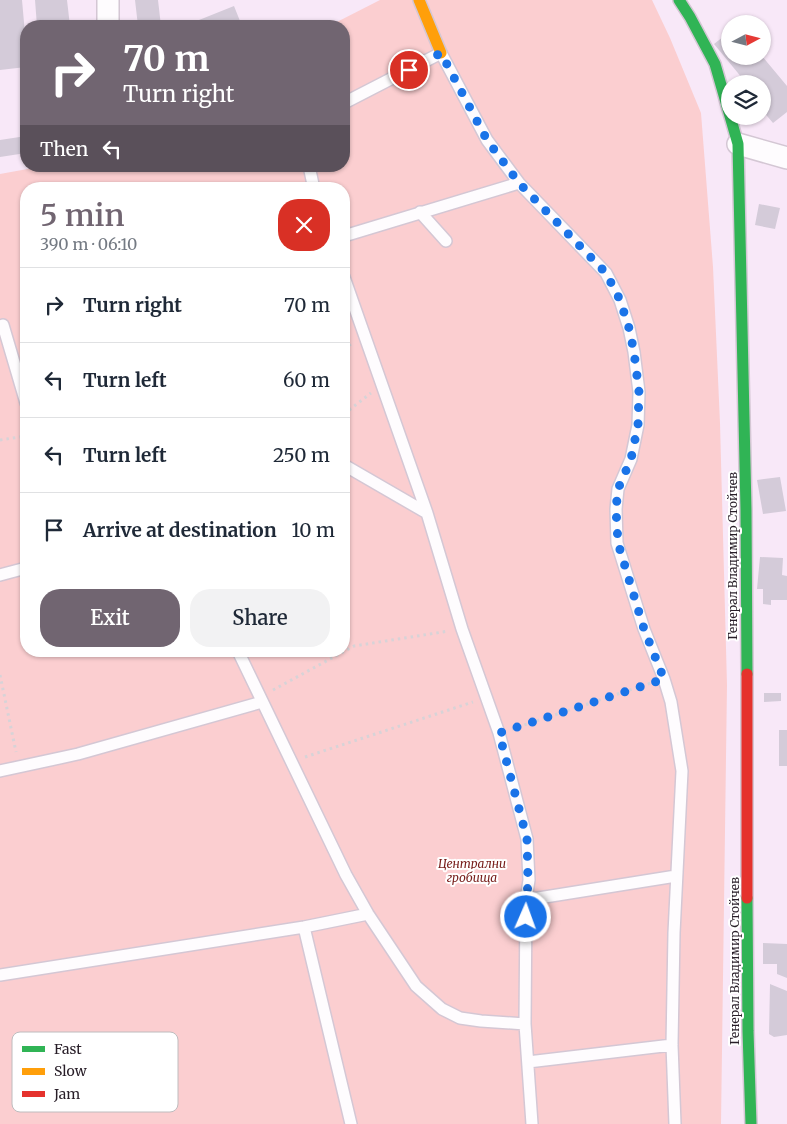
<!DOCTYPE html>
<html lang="en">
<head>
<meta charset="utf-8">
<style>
  :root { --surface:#fff; --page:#f2f2f3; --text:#1f2937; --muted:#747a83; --line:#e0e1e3; --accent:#716571 }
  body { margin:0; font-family:Merriweather,serif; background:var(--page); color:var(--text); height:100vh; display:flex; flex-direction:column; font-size:19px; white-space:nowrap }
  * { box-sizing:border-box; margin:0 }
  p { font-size:16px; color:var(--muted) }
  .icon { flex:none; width:28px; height:28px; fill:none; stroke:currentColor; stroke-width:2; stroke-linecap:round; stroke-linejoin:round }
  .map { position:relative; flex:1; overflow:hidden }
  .drawer { position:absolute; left:20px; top:182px; width:330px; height:475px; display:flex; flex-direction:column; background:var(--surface); border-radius:20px; box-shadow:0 1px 4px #0004 }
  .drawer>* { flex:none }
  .banner { position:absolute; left:20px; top:20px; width:330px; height:152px; border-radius:20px; box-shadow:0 1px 4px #0004; background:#716571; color:#fff; overflow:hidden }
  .needle { width:32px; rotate:83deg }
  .tools { position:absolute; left:721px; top:15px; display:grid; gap:10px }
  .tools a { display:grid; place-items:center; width:50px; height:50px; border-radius:50%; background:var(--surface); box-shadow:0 1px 4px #0004; font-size:25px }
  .pin { position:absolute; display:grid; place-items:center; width:42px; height:42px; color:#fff; margin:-21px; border:2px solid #fff; border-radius:50%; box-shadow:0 1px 5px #0007 }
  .me { position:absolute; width:55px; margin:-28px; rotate:2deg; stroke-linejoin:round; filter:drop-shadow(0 0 4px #0008) }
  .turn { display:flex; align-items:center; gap:18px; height:105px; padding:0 20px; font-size:22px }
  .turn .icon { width:65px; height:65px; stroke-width:2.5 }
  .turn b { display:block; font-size:35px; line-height:42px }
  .then { display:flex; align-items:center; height:48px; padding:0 20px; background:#0003; gap:10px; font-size:19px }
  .round { display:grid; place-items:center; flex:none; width:52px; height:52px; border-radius:20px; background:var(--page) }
  .head { display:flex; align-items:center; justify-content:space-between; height:85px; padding:0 20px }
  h1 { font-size:30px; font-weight:600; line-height:38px; color:var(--accent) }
  .primary-button { display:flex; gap:10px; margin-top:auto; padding:10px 20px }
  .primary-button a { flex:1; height:58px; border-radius:20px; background:var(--accent); color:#fff; font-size:20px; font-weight:600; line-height:58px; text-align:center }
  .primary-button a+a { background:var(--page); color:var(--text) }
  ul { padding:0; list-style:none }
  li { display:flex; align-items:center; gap:15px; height:75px; padding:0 20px; border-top:1px solid var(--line) }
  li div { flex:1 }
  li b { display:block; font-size:19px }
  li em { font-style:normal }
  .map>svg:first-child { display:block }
</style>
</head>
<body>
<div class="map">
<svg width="787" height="1124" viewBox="0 0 787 1124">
  <rect width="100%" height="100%" fill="#f8e8f8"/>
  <path fill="#fbced0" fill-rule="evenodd" d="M 380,0 L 652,0 L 670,38 L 701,113 L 713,267 L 720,423 L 727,685 L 721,1124 L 0,1124 L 0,174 L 44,166 L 344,166 L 344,26 L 329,26 ZM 26,189 L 344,189 L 344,651 L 26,651 Z"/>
  <path fill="#d4cbd9" d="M 0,0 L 22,0 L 26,45 L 26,67 L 0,70 Z
    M 35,0 L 67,0 L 70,26 L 37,26 Z
    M 135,0 L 158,0 L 161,26 L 138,26 Z
    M 234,6 L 242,26 L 184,26 Z
    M 728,33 L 730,35 L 730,56 L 762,56 L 787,86 L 787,112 L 773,123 L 762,110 L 766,106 L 762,102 L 762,84 L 747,84 L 714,44 Z
    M 26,136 L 26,153 L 0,157 L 0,140 Z
    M 759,204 L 780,208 L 775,229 L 755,225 Z
    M 780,477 L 786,511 L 763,514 L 757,480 Z
    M 760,557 L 783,558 L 782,575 L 787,576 L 787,600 L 771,600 L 771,605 L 763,604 L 763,589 L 757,589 Z
    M 764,693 L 781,693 L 781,701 L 764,702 Z
    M 779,730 L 787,730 L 787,766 L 779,766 Z
    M 763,943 L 787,944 L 787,978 L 777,974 L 777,964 L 763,964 Z
    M 770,984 L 787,991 L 787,1035 L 774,1037 L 769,1034 Z"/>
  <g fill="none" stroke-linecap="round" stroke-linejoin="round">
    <g stroke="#d4c7d4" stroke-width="14">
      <path id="lane" d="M 344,103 L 441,53 L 487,140 L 519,183 L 606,273 L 620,300 L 629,328 L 634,352 L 639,392 L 638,425 L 631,459 L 618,489 L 616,509 L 617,543 L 644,629 L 664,679 L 671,702 L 682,771 L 674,933 L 672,1045 L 675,1124
        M 309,166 L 314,189
        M 420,212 L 446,241
        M 344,236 L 519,183
        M 344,277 L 427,513 L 462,629 L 499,733 L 527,839 L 529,880 L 526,900 L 525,1024 L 532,1124
        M 3,325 L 26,403
        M 344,465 L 427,513
        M 0,575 L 26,568
        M 238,651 L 346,875 L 368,914 L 416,986 L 442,1009 L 460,1018 L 481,1021 L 525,1024
        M 0,771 L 78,754 L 262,702
        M 526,900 L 676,876
        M 304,927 L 351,1124
        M 0,975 L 304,927 L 368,914
        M 528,1062 L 672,1045"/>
    </g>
    <g stroke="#d4c7d4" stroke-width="24">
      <path id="street" d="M 108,26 L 108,0
        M 738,144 L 787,158"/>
    </g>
    <g stroke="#d4c7d4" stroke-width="14">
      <path id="fast" d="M 679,0 L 690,17 L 715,64 L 738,144 L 746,510 L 747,674
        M 747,898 L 748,1031 L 751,1124"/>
    </g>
    <g stroke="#d4c7d4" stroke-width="14">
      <path id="slow" d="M 419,0 L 441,53"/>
    </g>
    <g stroke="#d4c7d4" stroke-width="14">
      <path id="jam" d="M 747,674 L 747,898"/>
    </g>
    <path stroke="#d7d3d7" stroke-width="3" stroke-dasharray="2.5 4" stroke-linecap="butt" d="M 344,350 L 353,342
      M 344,414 L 371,393
      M 0,440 L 26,436
      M 0,675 L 16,752
      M 273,690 L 354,646 L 449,631
      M 512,729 L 651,683
      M 305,757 L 473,702"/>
    <use href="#lane" stroke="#fefcfe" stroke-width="11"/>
    <use href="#street" stroke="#fefcfe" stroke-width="21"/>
    <use href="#fast" stroke="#30b455" stroke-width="11"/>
    <use href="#slow" stroke="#ff9f0a" stroke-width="11"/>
    <use href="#jam" stroke="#e5322d" stroke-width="11"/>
  </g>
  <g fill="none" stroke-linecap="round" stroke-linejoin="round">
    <path stroke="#1a73e8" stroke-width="9" stroke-dasharray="0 16.2" d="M 409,70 L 441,53 L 487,140 L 519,183 L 606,273 L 620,300 L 629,328 L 634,352 L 639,392 L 638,425 L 631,459 L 618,489 L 616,509 L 618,543 L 644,629 L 664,679 L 499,733 L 527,839 L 528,880 L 526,917"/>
  </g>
  <g text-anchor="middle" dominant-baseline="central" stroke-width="4" stroke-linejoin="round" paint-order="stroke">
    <g font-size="12" fill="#281e28" stroke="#fff">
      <text transform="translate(732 556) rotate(-90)">Генерал Владимир Стойчев</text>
      <text transform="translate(734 961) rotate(-90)">Генерал Владимир Стойчев</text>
    </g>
    <g font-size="12" font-style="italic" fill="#79201d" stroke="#fff">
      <text x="472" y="863">Централни<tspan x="472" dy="14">гробища</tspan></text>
    </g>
  </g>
  <rect x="12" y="1032" width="166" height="80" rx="8" fill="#fff" stroke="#bebcbe" stroke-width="1"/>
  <rect x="22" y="1046" width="23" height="6" fill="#30b455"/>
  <rect x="22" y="1068" width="23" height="7" fill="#ff9f0a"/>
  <rect x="22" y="1091" width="23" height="6" fill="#e5322d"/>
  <g font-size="14" fill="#281e28">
    <text x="54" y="1054">Fast</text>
    <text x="54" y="1076">Slow</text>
    <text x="54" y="1099">Jam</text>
  </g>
</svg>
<div class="tools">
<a><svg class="needle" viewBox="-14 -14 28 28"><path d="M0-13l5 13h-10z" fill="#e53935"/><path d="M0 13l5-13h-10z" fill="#747a83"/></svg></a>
<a><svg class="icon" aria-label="layers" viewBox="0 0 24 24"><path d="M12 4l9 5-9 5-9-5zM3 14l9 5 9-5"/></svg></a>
</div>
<div class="pin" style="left:409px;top:70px;background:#d93025"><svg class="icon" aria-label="arrive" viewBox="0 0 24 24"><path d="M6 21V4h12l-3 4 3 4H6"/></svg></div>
<svg class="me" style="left:526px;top:917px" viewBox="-20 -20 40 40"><circle r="17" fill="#1a73e8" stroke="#fff" stroke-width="3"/><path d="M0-11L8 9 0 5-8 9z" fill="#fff"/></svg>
<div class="banner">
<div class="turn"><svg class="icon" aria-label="right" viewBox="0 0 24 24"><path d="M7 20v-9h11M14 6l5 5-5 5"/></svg><div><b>70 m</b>Turn right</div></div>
<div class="then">Then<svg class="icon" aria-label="left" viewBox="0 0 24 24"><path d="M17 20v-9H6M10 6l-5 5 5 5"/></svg></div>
</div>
<section class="drawer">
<div class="head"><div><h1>5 min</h1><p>390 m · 06:10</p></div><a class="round" style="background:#d93025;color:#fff"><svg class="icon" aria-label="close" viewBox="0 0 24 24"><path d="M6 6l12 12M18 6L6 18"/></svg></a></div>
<ul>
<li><svg class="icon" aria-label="right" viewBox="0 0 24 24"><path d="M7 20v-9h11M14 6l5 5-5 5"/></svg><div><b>Turn right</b></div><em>70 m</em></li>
<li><svg class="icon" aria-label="left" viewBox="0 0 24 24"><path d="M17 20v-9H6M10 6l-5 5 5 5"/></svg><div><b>Turn left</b></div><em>60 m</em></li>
<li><svg class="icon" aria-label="left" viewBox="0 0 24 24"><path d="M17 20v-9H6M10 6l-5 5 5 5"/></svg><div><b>Turn left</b></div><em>250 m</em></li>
<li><svg class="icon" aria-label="arrive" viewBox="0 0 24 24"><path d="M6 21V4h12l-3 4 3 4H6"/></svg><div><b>Arrive at destination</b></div><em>10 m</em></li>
</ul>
<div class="primary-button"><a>Exit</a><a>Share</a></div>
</section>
</div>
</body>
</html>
